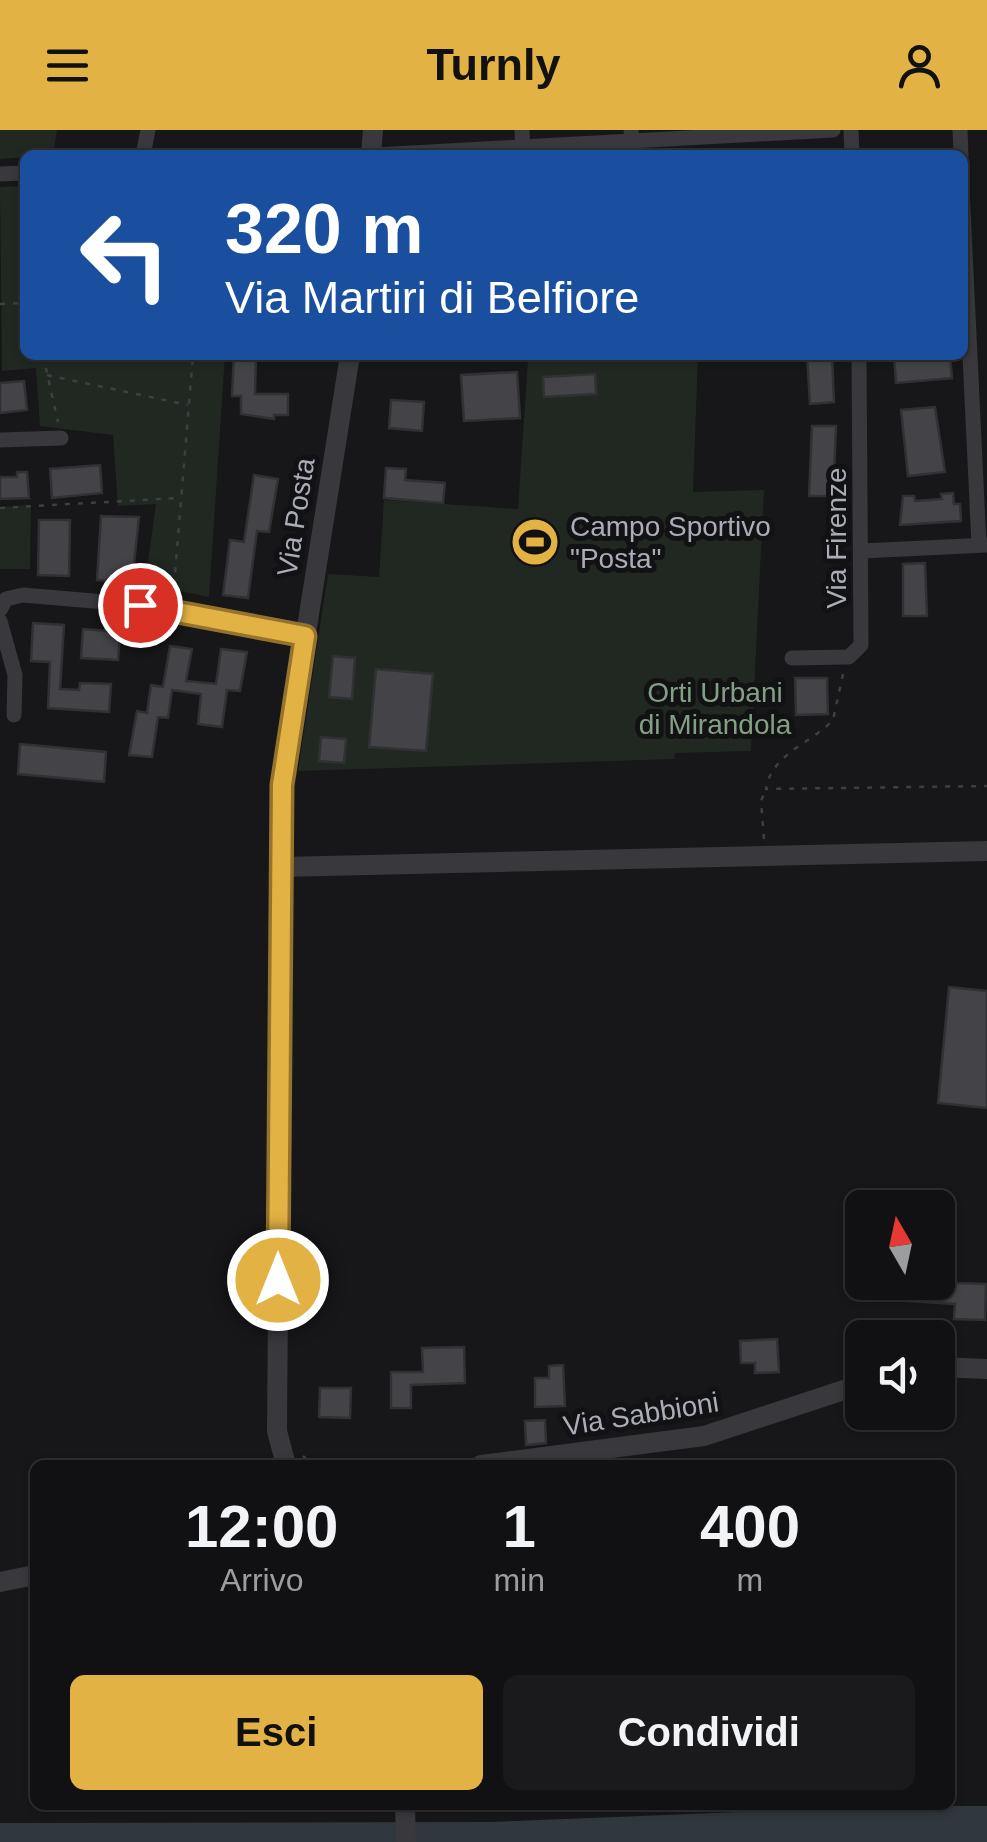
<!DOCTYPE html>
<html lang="it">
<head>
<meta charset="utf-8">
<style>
  :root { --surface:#111012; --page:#1a191b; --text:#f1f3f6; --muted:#9c9d9f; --line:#303032; --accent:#e3b244 }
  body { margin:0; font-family:Arial,sans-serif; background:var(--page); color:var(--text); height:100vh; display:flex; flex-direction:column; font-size:38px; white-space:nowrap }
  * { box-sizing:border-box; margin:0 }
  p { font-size:32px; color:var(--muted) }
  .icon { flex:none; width:55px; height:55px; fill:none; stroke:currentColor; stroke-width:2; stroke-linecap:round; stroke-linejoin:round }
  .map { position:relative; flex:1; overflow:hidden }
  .side { position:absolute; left:30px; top:1330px; width:925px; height:350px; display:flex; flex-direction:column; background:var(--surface); border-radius:15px; box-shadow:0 2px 8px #0004,0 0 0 2px var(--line) }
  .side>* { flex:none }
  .banner { position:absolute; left:20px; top:20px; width:948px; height:210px; border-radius:15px; box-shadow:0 2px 8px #0004,0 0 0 2px var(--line); background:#1a4fa0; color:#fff; overflow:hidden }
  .needle { width:65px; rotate:351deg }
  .fabs { position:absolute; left:845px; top:1060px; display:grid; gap:20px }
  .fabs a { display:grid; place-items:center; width:110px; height:110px; border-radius:15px; background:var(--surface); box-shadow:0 2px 8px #0004,0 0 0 2px var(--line); font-size:50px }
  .pin { position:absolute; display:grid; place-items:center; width:85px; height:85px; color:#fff; margin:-42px; border:5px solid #fff; border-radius:50%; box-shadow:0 2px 10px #0007 }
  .me { position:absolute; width:110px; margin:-55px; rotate:0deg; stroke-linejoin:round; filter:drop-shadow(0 0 8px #0008) }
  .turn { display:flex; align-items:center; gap:35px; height:210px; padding:0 40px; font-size:45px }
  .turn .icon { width:130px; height:130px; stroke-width:2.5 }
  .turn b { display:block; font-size:70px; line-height:85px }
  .eta { display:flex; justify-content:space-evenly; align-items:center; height:170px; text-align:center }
  .eta b { font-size:60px; font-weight:700; line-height:70px }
  .action { display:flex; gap:20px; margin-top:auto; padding:20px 40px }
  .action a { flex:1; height:115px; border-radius:15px; background:var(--accent); color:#111; font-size:40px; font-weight:700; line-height:115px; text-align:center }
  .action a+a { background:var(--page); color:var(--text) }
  header { display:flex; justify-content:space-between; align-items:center; height:130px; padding:0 40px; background:var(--accent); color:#111; font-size:45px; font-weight:700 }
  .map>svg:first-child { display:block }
</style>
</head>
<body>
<header><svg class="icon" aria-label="menu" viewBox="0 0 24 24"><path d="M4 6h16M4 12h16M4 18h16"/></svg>Turnly<svg class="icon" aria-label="person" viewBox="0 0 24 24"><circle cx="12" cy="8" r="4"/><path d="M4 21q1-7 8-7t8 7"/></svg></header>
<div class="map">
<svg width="987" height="1712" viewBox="0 0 987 1712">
  <rect width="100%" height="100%" fill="#171618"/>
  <path fill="#212822" d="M 0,0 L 57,0 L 53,25 L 0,29 Z
    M 25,56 L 25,225 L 225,225 L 209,467 L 145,454 L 156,374 L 118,376 L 113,305 L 40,296 L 36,238 L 2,241 L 0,57 Z
    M 613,225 L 698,225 L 693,362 L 764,360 L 751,621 L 675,623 L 674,629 L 298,641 L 328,444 L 379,447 L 384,370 L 518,379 L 528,230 Z
    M 31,375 L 30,439 L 0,439 L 0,377 Z"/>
  <path fill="#30373d" d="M 886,1676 L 987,1676 L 987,1712 L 0,1712 L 0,1693 L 489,1692 Z"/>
  <path fill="#444448" stroke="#313134" stroke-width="2.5" d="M 234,225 L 256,225 L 255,264 L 288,264 L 288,285 L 274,285 L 274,289 L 241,284 L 241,266 L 232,266 Z
    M 807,225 L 832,225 L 834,272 L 810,274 Z
    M 894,225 L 950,225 L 952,248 L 896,253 Z
    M 517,242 L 520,288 L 464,291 L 461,245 Z
    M 595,244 L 596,264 L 544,267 L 543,247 Z
    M 24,251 L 27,280 L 0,283 L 0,253 Z
    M 391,270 L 424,272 L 422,301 L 389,298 Z
    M 935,277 L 945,342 L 908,346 L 901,280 Z
    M 812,296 L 836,296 L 833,366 L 809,366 Z
    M 100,335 L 102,363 L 52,368 L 50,339 Z
    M 386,338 L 406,339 L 405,350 L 445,353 L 443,373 L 384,368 Z
    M 17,342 L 27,342 L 29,368 L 0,369 L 0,347 L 17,347 Z
    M 254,345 L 278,349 L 269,402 L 257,401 L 248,468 L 223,465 L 230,410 L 244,412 Z
    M 953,363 L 954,374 L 960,374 L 961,391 L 900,395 L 903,366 L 914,366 L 915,371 L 942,369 L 941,364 Z
    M 101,386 L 139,387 L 132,452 L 97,450 Z
    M 39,390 L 70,390 L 69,446 L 38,445 Z
    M 925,433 L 927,486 L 903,486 L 903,434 Z
    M 33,493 L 64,495 L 60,559 L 79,560 L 80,553 L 111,554 L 109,582 L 48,578 L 50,532 L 31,531 Z
    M 83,499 L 120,502 L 118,530 L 81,528 Z
    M 170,516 L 192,519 L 186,551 L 216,554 L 221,519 L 247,522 L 240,561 L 227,560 L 222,597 L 198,594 L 201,564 L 172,560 L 168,588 L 158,587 L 152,627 L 129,625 L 137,581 L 147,583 L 151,555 L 163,557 Z
    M 333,526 L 355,528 L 352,569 L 329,567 Z
    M 376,539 L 433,544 L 426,621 L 369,617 Z
    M 795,548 L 827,548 L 828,584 L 796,585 Z
    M 321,607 L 346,609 L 344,633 L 319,631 Z
    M 20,614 L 106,622 L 104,652 L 18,644 Z
    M 949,857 L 987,861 L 987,978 L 938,973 Z
    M 910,1152 L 986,1154 L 985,1190 L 954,1189 L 955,1174 L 909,1171 Z
    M 777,1209 L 779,1242 L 755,1243 L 755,1233 L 741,1233 L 740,1211 Z
    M 464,1217 L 465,1253 L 411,1255 L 411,1278 L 391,1278 L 391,1242 L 423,1242 L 422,1218 Z
    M 563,1235 L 565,1276 L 535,1277 L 535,1248 L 549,1248 L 549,1236 Z
    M 320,1258 L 351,1258 L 350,1288 L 319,1287 Z
    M 545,1290 L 546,1313 L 526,1315 L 525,1291 Z"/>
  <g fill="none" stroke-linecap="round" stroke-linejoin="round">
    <path stroke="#3e3f44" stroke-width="2.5" stroke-dasharray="5 8" stroke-linecap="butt" d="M 25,55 L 21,114 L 25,142
      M 0,174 L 25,173
      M 43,225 L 58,292
      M 47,245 L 188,275
      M 0,378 L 178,368
      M 173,468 L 193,225
      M 843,544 L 833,590 C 813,612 771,624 766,659 L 987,656
      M 764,709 L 761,671 L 766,659
      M 303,1326 L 313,1335"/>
    <path stroke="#38383d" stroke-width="15" d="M 522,0 L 523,25
      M 631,0 L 633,25
      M 851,0 L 852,25
      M 960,0 L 961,25
      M 143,25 L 148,0
      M 375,25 L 833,0
      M 0,44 L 25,43
      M 962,58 L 979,415
      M 0,310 L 61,308
      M 862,421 L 987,415
      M 0,480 L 6,469 L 23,465 L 140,475 L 305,506
      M 0,491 L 15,545 L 14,585
      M 792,528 L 849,527 L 861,515 L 859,225"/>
    <path stroke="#38383d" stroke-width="20" d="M 371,25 L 373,0
      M 281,737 L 987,721
      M 938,1237 L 987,1239
      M 286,1335 L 277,1301 L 282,655 L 350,225
      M 481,1335 L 704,1306 L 862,1254
      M 0,1452 L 35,1445
      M 405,1675 L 406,1712"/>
  </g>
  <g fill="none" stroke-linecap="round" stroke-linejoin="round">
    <g stroke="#94742c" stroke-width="25">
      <path id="route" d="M 140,475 L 305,506 L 282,655 L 278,1150"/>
    </g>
    <use href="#route" stroke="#e3b244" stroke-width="18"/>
  </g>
  <defs>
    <g id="stadium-disc" transform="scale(2.5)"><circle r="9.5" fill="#e3b244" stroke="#121113"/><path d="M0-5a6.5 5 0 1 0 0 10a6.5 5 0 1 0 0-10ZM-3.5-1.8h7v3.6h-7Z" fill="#111"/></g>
  </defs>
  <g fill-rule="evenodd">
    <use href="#stadium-disc" x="535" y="412"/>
  </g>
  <g text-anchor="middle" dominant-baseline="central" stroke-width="10" stroke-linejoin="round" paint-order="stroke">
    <g font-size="28" fill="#aaadb7" stroke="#121113">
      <text transform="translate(296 387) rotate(-81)">Via Posta</text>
      <text transform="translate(836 408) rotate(-90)">Via Firenze</text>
      <text transform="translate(641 1284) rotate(-9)">Via Sabbioni</text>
    </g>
    <g font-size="28" fill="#aaadb7" stroke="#121113" text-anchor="start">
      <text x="570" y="396">Campo Sportivo<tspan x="570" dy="32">"Posta"</tspan></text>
    </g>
    <g font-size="28" fill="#82a085" stroke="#121113">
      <text x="715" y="562">Orti Urbani<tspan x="715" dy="32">di Mirandola</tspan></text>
    </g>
  </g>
</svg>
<div class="fabs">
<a><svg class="needle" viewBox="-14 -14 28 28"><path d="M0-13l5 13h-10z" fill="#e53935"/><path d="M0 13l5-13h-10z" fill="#9c9d9f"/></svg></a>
<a><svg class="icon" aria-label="sound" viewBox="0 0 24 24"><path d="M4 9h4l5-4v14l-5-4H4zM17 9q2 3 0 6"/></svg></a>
</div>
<div class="pin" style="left:140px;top:475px;background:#d93025"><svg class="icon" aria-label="arrive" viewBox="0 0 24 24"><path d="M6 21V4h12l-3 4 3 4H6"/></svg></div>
<svg class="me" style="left:278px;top:1150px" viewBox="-20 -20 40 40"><circle r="17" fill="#e3b244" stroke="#fff" stroke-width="3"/><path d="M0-11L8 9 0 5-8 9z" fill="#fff"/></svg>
<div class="banner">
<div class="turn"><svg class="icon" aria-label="left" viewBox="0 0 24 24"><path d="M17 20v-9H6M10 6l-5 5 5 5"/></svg><div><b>320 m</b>Via Martiri di Belfiore</div></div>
</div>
<section class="side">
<div class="eta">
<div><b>12:00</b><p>Arrivo</p></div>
<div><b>1</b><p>min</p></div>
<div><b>400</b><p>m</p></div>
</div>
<div class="action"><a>Esci</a><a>Condividi</a></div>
</section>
</div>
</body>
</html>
